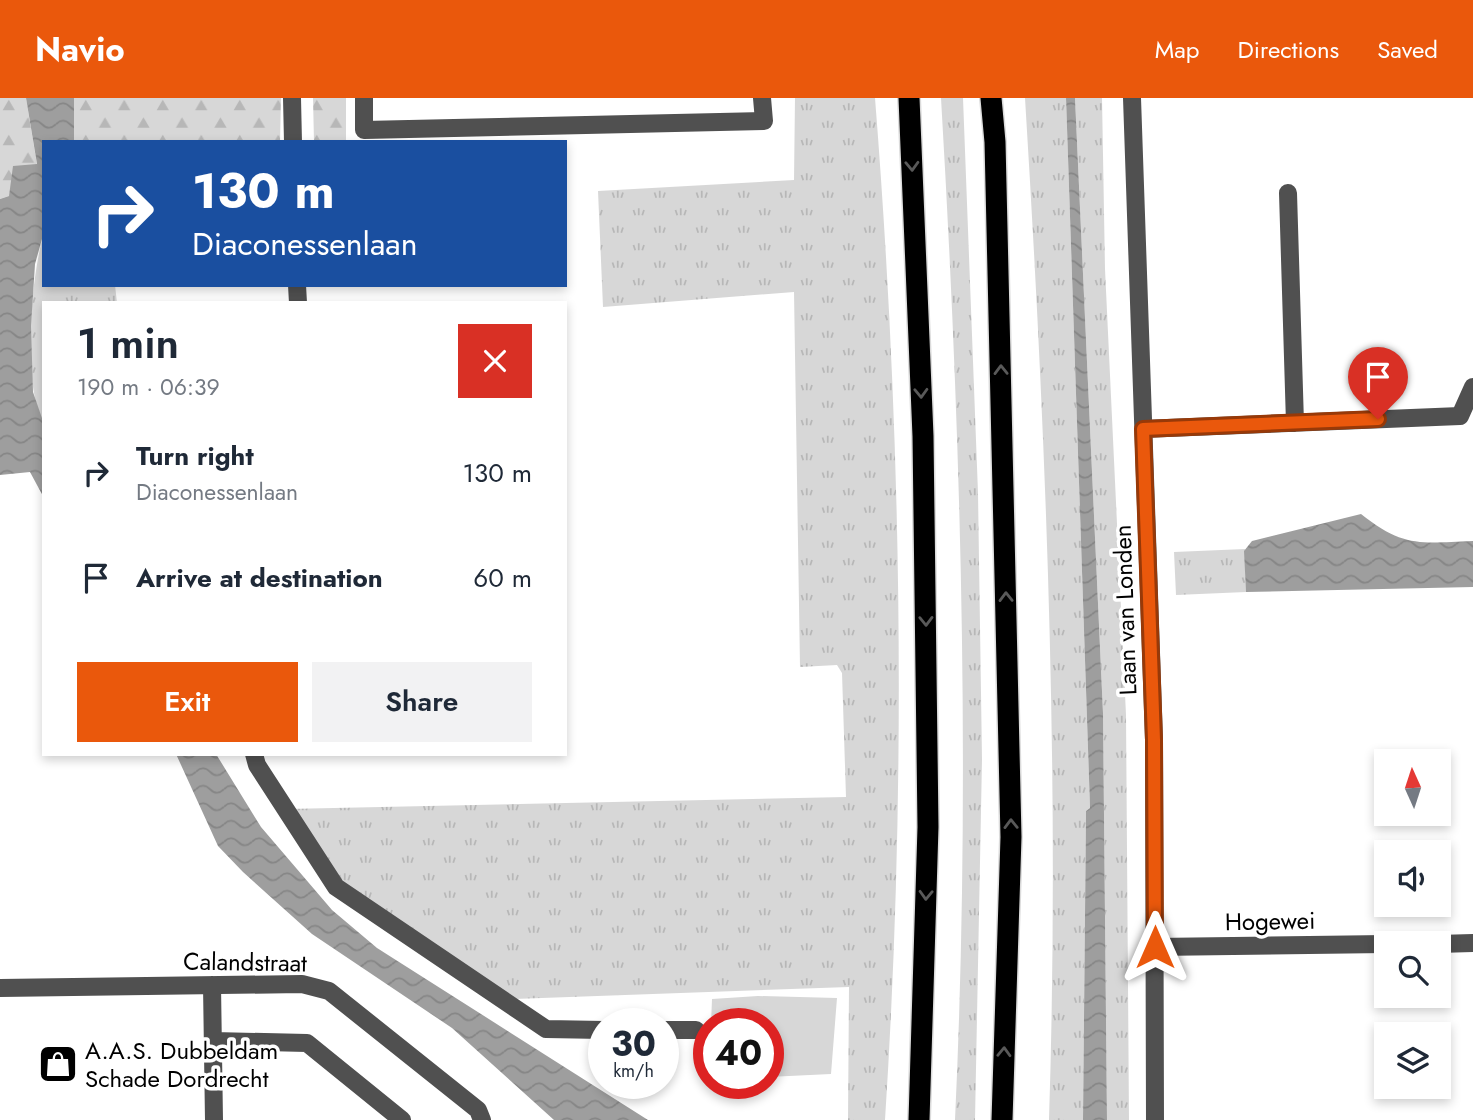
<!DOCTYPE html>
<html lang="en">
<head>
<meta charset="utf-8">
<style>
  :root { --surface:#fff; --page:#f2f2f3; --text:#1f2937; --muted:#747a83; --accent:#ea580c }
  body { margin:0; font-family:Jost,sans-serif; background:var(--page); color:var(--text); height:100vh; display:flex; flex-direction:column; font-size:26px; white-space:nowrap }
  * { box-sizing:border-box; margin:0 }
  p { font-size:23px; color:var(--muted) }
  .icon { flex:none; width:38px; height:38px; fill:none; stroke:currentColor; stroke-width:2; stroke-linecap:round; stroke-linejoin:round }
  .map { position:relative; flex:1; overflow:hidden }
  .panel { position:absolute; left:42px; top:203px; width:525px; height:455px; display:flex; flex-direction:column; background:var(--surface); border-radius:0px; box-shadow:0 4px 10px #0003 }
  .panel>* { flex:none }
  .banner { position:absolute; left:42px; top:42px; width:525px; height:147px; border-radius:0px; box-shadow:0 4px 10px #0003; background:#1a4fa0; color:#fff; overflow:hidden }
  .needle { width:46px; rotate:357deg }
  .fabs { position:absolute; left:1374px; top:651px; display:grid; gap:14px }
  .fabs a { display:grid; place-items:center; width:77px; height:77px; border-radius:0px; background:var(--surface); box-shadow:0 4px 10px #0003; font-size:35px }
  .speed { position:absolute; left:588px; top:910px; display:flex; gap:14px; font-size:35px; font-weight:700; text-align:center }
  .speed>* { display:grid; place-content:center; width:91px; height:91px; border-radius:50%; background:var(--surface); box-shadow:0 4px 10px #0003; line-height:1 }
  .speed small { font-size:18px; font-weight:400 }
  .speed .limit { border:10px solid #d22; background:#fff; color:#111 }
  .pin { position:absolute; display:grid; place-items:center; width:60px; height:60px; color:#fff; margin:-72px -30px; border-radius:50% 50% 50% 0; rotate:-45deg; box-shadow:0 0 7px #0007 }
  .pin .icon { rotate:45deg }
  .me { position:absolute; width:77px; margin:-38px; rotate:0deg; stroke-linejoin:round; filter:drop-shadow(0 0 5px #0008) }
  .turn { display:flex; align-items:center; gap:24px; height:147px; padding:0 35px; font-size:32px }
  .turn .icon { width:91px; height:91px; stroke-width:2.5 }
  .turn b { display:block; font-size:49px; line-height:60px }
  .round { display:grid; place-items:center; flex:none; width:74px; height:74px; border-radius:0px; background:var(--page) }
  .summary { display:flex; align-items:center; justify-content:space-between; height:119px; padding:0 35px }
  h1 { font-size:42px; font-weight:600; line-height:52px }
  .action { display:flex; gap:14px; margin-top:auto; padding:14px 35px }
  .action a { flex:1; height:80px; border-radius:0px; background:var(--accent); color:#fff; font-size:28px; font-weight:600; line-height:80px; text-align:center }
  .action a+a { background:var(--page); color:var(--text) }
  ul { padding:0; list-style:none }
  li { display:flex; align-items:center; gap:21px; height:105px; padding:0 35px }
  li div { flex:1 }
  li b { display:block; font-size:26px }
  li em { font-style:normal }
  header { display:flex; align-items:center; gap:42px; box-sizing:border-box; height:98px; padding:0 35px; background:var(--accent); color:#fff }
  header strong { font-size:33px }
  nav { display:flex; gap:38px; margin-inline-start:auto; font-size:24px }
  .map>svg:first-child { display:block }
</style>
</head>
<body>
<header>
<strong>Navio</strong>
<nav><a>Map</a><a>Directions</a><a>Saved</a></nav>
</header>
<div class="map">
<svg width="1473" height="1022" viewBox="0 0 1473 1022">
  <defs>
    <pattern id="grass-tufts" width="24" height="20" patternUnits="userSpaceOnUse" patternTransform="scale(1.75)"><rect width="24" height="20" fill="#d7d7d7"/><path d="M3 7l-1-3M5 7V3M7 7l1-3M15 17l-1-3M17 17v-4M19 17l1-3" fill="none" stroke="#b7b7b7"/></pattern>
    <pattern id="forest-firs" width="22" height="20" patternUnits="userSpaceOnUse" patternTransform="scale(1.75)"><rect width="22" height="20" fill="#d7d7d7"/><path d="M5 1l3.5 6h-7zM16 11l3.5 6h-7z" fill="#b7b7b7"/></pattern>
    <pattern id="water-waves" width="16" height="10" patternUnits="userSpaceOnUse" patternTransform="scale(1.75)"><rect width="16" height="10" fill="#9e9e9e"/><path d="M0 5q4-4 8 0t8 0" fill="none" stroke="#868686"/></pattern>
  </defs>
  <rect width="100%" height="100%" fill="#fff"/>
  <path fill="url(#grass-tufts)" d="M 795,0 L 875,0 C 902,340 907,682 885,1022 L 848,1022 L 849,889 L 514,901 L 360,807 L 287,711 L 846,699 L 842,575 L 837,567 L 800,569 L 794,194 L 603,209 L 598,93 L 794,82 Z
    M 941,0 L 963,0 L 978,395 L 982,661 L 975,1022 L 955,1022 C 971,682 961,340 941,0 Z
    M 1025,0 L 1066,0 L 1090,710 L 1086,713 L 1083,1022 L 1049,1022 C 1060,681 1046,340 1025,0 Z
    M 1075,0 L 1102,0 L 1105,171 L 1126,617 L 1129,1022 L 1107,1022 L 1103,615 Z
    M 44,134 L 44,187 L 115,187 L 117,205 L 44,205 L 44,326 C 21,284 31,180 44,134 Z
    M 1245,451 L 1246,494 L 1176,497 L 1174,454 Z"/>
  <path fill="url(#forest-firs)" d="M 0,0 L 26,0 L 37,67 L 9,98 L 0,101 Z
    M 74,0 L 281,0 L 280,44 L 74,44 Z
    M 313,0 L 346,0 L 346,44 L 314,44 Z"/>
  <path fill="#d7d7d7" d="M 758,898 L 837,900 L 831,976 L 768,979 L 768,926 L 711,926 L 712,901 Z"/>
  <path fill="url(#water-waves)" d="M 26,0 L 74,0 L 74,44 L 44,44 L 44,134 L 35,166 L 31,228 L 33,294 L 44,326 L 44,400 L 30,374 L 0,377 L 0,101 L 9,98 L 13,68 L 37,66 Z
    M 1066,0 L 1075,0 L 1103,615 L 1107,1022 L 1083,1022 L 1086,713 L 1090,710 Z
    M 1361,416 C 1404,450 1420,445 1473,443 L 1473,489 L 1246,494 L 1244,453 L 1252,443 Z
    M 176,656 L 216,656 L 261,729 L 332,812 L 377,850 L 648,1022 L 554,1022 L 452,930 L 312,836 L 243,774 L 218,748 Z"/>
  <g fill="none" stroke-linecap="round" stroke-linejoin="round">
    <g stroke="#dbdbdb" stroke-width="24">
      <path id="highway" d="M 909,0 L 923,338 L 928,729 L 919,1022
        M 991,0 L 995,44 L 1011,739 L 1002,1022"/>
    </g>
    <path stroke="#505050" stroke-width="18" d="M 292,0 L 293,44
      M 364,0 L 364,32 L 764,23 L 762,0
      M 1132,0 L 1154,642 L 1155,1022
      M 1288,95 L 1295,325
      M 297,187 L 298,205
      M 1143,331 L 1460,318 L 1473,289
      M 254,656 L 257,667 L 336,789 L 546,931 L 604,932
      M 1438,846 L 1473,845
      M 1155,849 L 1386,846
      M 212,887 L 214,1022
      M 0,890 L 302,886 L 329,893 L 478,1012 L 482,1022
      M 663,932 L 696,932
      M 213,943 L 307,945 L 402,1022"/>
    <use href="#highway" stroke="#000" stroke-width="21"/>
  </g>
  <defs><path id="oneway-chevron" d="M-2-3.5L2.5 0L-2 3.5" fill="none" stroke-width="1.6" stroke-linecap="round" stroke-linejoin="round" transform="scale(1.75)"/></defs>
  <g stroke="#595959">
    <use href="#oneway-chevron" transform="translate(912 68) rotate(88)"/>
    <use href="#oneway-chevron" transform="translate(1001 272) rotate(-91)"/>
    <use href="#oneway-chevron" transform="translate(921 295) rotate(88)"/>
    <use href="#oneway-chevron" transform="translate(1006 499) rotate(-91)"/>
    <use href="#oneway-chevron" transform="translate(926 523) rotate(89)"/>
    <use href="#oneway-chevron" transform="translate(1011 726) rotate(-91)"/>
    <use href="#oneway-chevron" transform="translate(926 797) rotate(92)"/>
    <use href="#oneway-chevron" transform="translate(1004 954) rotate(-88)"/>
  </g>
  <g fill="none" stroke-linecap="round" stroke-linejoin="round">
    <g stroke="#983908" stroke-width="18">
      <path id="route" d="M 1155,849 L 1154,642 L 1143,331 L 1378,321"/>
    </g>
    <use href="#route" stroke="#ea580c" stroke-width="12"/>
  </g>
  <defs>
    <g id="shop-square" transform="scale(2.0125)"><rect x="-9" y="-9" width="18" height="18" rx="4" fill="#000" stroke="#fff"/><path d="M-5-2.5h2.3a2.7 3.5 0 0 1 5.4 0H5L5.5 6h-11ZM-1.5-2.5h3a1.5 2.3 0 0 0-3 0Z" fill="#fff"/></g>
  </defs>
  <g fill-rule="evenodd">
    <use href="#shop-square" x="58" y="966"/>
  </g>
  <g text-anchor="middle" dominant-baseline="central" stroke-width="7" stroke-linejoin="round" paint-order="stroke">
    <g font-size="24" fill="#000" stroke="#fff">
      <text transform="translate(1125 512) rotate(-92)">Laan van Londen</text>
      <text transform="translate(1270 823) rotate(-1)">Hogewei</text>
      <text transform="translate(245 864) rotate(1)">Calandstraat</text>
    </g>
    <g font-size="24" fill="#000" stroke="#fff" text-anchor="start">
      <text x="85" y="952">A.A.S. Dubbeldam<tspan x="85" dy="28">Schade Dordrecht</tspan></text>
    </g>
  </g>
</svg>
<div class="fabs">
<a><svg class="needle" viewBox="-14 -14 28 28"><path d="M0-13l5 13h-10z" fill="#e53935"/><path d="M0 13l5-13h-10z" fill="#747a83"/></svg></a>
<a><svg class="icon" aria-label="sound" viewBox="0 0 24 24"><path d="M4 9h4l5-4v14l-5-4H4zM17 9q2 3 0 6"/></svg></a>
<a><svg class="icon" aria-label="search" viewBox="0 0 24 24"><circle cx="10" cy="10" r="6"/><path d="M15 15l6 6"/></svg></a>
<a><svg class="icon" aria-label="layers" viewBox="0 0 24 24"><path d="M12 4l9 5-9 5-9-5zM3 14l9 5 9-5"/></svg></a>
</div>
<div class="speed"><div>30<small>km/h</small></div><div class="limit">40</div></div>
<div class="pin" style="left:1378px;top:321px;background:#d93025"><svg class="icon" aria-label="arrive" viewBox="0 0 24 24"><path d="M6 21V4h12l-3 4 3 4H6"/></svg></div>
<svg class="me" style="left:1155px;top:849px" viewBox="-20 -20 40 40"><path d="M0-17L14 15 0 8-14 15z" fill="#ea580c" stroke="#fff" stroke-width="4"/></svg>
<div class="banner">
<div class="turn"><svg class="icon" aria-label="right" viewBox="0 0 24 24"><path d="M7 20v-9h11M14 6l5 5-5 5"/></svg><div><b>130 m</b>Diaconessenlaan</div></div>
</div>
<section class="panel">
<div class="summary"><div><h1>1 min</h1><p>190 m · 06:39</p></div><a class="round" style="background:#d93025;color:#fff"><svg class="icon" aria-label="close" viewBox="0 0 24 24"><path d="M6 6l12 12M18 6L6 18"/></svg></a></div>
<ul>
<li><svg class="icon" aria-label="right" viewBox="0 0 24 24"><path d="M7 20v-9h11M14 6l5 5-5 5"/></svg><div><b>Turn right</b><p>Diaconessenlaan</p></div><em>130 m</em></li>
<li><svg class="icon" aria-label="arrive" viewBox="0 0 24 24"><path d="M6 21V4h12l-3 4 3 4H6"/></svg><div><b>Arrive at destination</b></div><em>60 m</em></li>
</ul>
<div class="action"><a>Exit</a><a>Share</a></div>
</section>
</div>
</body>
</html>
